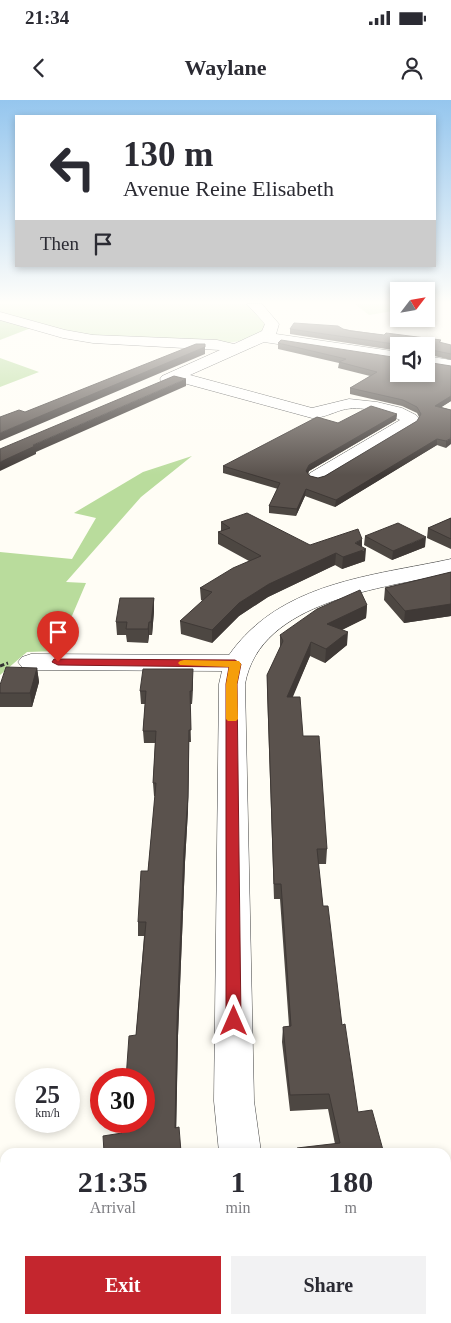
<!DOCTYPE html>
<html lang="en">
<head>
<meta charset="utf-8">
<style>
  :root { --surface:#fff; --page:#f2f2f3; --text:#2b2b33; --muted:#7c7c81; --accent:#c4262e }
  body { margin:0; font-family:"Times New Roman",serif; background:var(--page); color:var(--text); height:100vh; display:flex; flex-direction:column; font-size:19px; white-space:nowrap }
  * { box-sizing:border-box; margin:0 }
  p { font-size:16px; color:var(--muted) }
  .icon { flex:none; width:28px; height:28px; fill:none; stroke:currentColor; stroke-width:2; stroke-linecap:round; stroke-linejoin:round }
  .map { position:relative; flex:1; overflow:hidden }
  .panel { position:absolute; left:0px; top:1048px; width:451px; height:176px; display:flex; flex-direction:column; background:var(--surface); border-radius:15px 15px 0 0; box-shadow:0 2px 8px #0003 }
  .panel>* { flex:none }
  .top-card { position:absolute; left:15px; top:15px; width:421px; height:152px; border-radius:0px; box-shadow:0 2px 8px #0003; background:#fff; color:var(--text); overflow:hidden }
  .needle { width:32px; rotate:59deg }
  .fabs { position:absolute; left:390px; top:182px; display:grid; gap:10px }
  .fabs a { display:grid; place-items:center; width:45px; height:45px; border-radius:0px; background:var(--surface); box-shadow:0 2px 8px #0003; font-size:25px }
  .speed { position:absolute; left:15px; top:968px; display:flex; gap:10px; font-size:25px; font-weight:700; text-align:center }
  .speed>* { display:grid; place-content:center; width:65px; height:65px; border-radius:50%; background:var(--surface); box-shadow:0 2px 8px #0003; line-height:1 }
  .speed small { font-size:12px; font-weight:400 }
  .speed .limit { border:8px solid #d22; background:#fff; color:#111 }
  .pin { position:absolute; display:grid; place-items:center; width:42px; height:42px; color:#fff; margin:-51px -21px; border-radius:50% 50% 50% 0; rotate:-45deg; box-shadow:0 0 5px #0007 }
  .pin .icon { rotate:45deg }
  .me { position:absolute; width:55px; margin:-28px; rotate:0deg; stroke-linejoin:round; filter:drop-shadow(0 0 4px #0008) }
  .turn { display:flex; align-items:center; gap:18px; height:105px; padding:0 25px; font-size:22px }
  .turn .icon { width:65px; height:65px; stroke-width:2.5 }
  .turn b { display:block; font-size:35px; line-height:42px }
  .then { display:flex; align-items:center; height:48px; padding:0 25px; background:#0003; gap:10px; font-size:19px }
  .eta { display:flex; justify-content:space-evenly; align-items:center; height:85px; text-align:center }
  .eta b { font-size:30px; font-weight:700; line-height:35px }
  .action { display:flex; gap:10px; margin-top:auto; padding:10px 25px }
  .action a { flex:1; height:58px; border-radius:0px; background:var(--accent); color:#fff; font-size:20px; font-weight:700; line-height:58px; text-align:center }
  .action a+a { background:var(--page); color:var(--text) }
  .status { display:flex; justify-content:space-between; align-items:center; height:35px; padding:0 25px; background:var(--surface); direction:ltr }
  .status svg { height:14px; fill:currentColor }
  header { display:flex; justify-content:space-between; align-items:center; height:65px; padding:0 25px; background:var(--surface); font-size:22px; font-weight:700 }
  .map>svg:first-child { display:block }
</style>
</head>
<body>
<div class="status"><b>21:34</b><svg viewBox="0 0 49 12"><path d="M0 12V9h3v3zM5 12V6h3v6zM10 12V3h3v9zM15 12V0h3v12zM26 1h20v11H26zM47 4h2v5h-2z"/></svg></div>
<header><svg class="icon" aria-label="back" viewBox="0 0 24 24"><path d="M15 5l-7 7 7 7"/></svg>Waylane<svg class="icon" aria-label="person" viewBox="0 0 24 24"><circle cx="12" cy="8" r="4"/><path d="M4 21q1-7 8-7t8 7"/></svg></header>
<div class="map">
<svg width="451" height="1223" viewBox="0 0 451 1223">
  <rect width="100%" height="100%" fill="#fffdf5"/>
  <path fill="#d5ebbd" d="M 0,204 L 246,204 L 264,221 L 264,231 L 251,239 L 228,243 L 81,236 L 0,218 Z
    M 355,204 L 399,204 L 399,210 L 369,215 Z
    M 0,1060 L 5,1064 L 5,1219 L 446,1219 L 446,1120 L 451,1117 L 451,1223 L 0,1223 Z"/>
  <path fill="#b9dc9c" d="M 0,218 L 36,226 L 0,240 Z
    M 0,258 L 39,272 L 0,287 Z
    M 192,356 L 141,397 L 66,482 L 86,483 L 57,551 L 27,552 L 0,575 L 0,452 L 72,459 L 96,418 L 74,413 L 143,372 Z"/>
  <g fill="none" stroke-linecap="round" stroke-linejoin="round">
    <g stroke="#444" stroke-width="1">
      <path id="street" d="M 247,204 L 262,204 L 279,224 L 276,234 L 399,252 L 399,262 L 264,242 L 190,275 L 312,308 L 349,299 L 377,302 L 402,308 L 416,315 L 419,319 L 415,326 L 324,381 L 317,383 L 310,381 L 307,377 L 310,373 L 400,320 C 384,312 360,305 342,310 C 332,313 323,318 312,318 L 176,281 L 168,284 L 162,282 L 160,279 L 162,276 L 220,250 L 93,243 L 63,238 L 0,220 L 0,212 L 65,230 L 93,235 L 217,240 L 234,244 L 262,231 L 265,224 Z
        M 426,256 L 451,260 L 451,270 L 426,266 Z
        M 451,459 L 451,473 C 384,488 260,500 245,584 L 254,1001 L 261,1052 L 219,1052 L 214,1001 L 219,584 L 222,571 L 31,570 L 22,567 L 18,562 L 22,557 L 31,554 L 229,555 C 280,482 372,476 451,459 Z"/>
    </g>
    <path stroke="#333" stroke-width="3" stroke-dasharray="4.5 2.5" stroke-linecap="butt" d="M 0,566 L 8,563"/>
    <use href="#street" fill="#fff" fill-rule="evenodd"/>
  </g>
  <path fill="#4d4742" d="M 290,229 L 343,229 L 384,235 L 441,240 L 440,243 L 451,245 L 451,260 L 426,254 L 426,246 L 399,246 L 399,251 L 290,234 Z
    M 278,243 L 451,266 L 451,301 L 441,307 L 451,310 L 446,348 L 437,345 L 335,407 L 305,396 L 296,416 L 269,413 L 269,406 L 278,389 L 223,373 L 223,366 L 338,323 L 397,314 L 396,320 L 309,371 L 308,374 L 310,376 L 318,378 L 325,376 L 417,321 L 419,317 L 417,313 L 402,306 L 350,294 L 350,288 L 370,276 L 338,268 L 339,263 L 278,249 Z
    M 451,418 L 451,449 L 427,438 L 428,428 Z
    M 221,422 L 310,445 L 362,447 L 365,461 L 342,469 L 335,465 L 268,497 L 239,516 L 212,543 L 181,534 L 180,521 L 203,501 L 201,500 L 200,488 L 249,461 L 218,444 L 218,432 L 221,431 Z
    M 365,436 L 425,447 L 392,460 L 364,445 Z
    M 451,472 L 451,516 L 404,523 L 384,500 L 385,488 Z
    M 154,498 L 154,511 L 152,535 L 149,535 L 148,543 L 127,542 L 126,535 L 117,535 L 116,522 Z
    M 367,505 L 366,518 L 342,530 L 347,545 L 325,563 L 310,556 L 292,597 L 303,636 L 327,749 L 326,764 L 318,764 L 323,806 L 342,925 L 358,1012 L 383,1050 L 382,1052 L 297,1052 L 297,1048 L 335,1044 L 328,1009 L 290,1011 L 282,942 L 283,927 L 289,926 L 280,799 L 274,799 L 267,589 L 267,575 L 280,549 L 280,535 Z
    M 37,568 L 39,582 L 32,607 L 0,607 L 0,585 Z
    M 193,581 L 192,604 L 190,604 L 191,642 L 189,642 L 188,710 L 185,762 L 178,936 L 176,1028 L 122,1033 L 136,935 L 144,836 L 138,836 L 138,822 L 148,771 L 155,696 L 154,696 L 153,683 L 155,643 L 144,643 L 143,631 L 145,604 L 141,604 L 140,591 Z"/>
  <path fill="#3f3936" d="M 205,244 L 205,254 L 0,341 L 0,333 Z
    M 186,279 L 186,286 L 36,352 L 36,354 L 0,371 L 0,362 L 33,345 Z
    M 451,296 L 451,301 L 434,312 L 435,306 Z
    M 397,314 L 396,320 L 309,371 L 306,378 L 306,371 L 309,365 Z
    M 451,338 L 451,344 L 446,348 L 446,341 Z
    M 437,339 L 437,345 L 335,407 L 336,400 Z
    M 306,389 L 305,396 L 296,416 L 297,409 Z
    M 426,437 L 425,447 L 392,460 L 393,451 Z
    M 362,439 L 362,451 L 366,449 L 365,461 L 342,469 L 343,457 L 355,443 Z
    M 336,453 L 335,465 L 268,497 L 239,516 L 212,543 L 212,530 L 239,503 L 269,484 Z
    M 154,498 L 154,511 L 152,535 L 151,522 Z
    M 451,504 L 451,516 L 404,523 L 405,511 Z
    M 367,505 L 366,518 L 327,537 L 327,524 Z
    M 149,522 L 149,535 L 148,543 L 148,529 Z
    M 348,532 L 347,545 L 325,563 L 326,549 Z
    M 311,542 L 310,556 L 287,611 L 287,597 Z
    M 37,568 L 39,582 L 32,607 L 30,593 Z
    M 193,569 L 193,581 L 192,604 L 192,591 Z
    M 189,630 L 188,710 L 185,762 L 178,936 L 176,1041 L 175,1028 L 177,922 Z"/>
  <path fill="#5a524d" stroke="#3f3936" d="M 294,223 L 338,226 L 343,229 L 351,231 L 384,235 L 386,233 L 441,240 L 439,242 L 451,245 L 451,254 L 427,249 L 426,249 L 426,246 L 401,246 L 401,245 L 290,229 Z
    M 281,240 L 399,258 L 399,274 L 426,274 L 426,262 L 451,266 L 451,296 L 435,306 L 451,310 L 451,338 L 446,341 L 437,339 L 336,400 L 306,389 L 297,409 L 269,406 L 280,383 L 223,366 L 317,317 L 338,323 L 371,306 L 397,314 L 309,365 L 306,371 L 310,376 L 318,378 L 325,376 L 417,321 L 421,314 L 417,307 L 403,300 L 350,288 L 377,272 L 339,262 L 346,259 L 278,243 Z
    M 196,244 L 205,244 L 205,247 L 0,333 L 0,317 L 19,310 L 25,312 Z
    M 174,276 L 186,279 L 33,345 L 35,346 L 0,362 L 0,349 Z
    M 247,413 L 310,445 L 358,429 L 362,439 L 355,443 L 366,449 L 343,457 L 336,453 L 269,484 L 239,503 L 212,530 L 180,521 L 212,492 L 200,488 L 233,468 L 261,456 L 218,432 L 230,428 L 221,422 Z
    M 451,418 L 451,439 L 428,428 Z
    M 398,423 L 426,437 L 393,451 L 365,436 Z
    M 451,472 L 451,504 L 405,511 L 385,488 Z
    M 360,490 L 367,505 L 327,524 L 348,532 L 326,549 L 311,542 L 287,597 L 300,597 L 303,636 L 319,636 L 327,749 L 317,749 L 323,806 L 328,806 L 342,925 L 345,924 L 358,1012 L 372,1010 L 383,1050 L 375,1051 L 375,1052 L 298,1052 L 297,1048 L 340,1043 L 329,994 L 290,995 L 283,927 L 291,926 L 281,784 L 274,784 L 267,575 L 283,541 L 280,535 L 317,509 Z
    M 120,498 L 154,498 L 151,522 L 149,522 L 148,529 L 126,529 L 127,522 L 116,522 Z
    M 6,567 L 37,568 L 30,593 L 0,593 L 0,585 Z
    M 143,569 L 193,569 L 192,591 L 190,591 L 191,630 L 189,630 L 188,697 L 184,749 L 177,922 L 175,1028 L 179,1027 L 181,1052 L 104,1052 L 103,1036 L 122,1033 L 123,1021 L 144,1021 L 144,979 L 126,979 L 129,936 L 136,935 L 146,822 L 138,822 L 141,771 L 148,771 L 156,683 L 153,683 L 156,631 L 143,631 L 146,591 L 140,591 Z"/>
  <linearGradient id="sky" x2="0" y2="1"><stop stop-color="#95c6ee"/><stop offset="0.54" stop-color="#fffefa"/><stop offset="1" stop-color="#fffefa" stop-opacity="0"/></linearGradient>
  <rect width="451" height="375" fill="url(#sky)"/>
  <path fill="#c4262e" stroke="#7f191e" d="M 54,559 L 235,560 L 241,564 L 237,584 L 241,921 L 239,926 L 234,928 L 228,926 L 226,921 L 226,584 L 229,567 L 58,565 L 52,562 Z"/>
  <path fill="#f59e0b" d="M 184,560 L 239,561 L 241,564 L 237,584 L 238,619 L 236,621 L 228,621 L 226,619 L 226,584 L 229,567 L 180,565 L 178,563 L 180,561 Z"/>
</svg>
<div class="fabs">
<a><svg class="needle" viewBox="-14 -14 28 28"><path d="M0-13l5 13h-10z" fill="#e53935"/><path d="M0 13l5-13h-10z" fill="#7c7c81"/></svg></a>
<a><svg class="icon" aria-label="sound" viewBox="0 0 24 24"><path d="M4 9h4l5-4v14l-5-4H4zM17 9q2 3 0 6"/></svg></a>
</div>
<div class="speed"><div>25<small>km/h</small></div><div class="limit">30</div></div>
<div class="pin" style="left:58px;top:562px;background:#d93025"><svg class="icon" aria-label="arrive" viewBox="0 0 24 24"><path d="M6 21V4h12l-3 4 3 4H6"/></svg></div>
<svg class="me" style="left:234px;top:921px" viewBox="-20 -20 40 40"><path d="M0-17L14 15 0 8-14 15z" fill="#c4262e" stroke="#fff" stroke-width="4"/></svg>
<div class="top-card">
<div class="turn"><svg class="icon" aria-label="left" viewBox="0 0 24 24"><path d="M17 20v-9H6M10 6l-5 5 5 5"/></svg><div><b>130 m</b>Avenue Reine Elisabeth</div></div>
<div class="then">Then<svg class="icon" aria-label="arrive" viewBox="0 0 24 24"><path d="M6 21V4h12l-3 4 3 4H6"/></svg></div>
</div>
<section class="panel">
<div class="eta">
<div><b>21:35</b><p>Arrival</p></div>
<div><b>1</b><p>min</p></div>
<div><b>180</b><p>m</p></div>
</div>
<div class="action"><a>Exit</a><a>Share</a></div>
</section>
</div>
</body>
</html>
